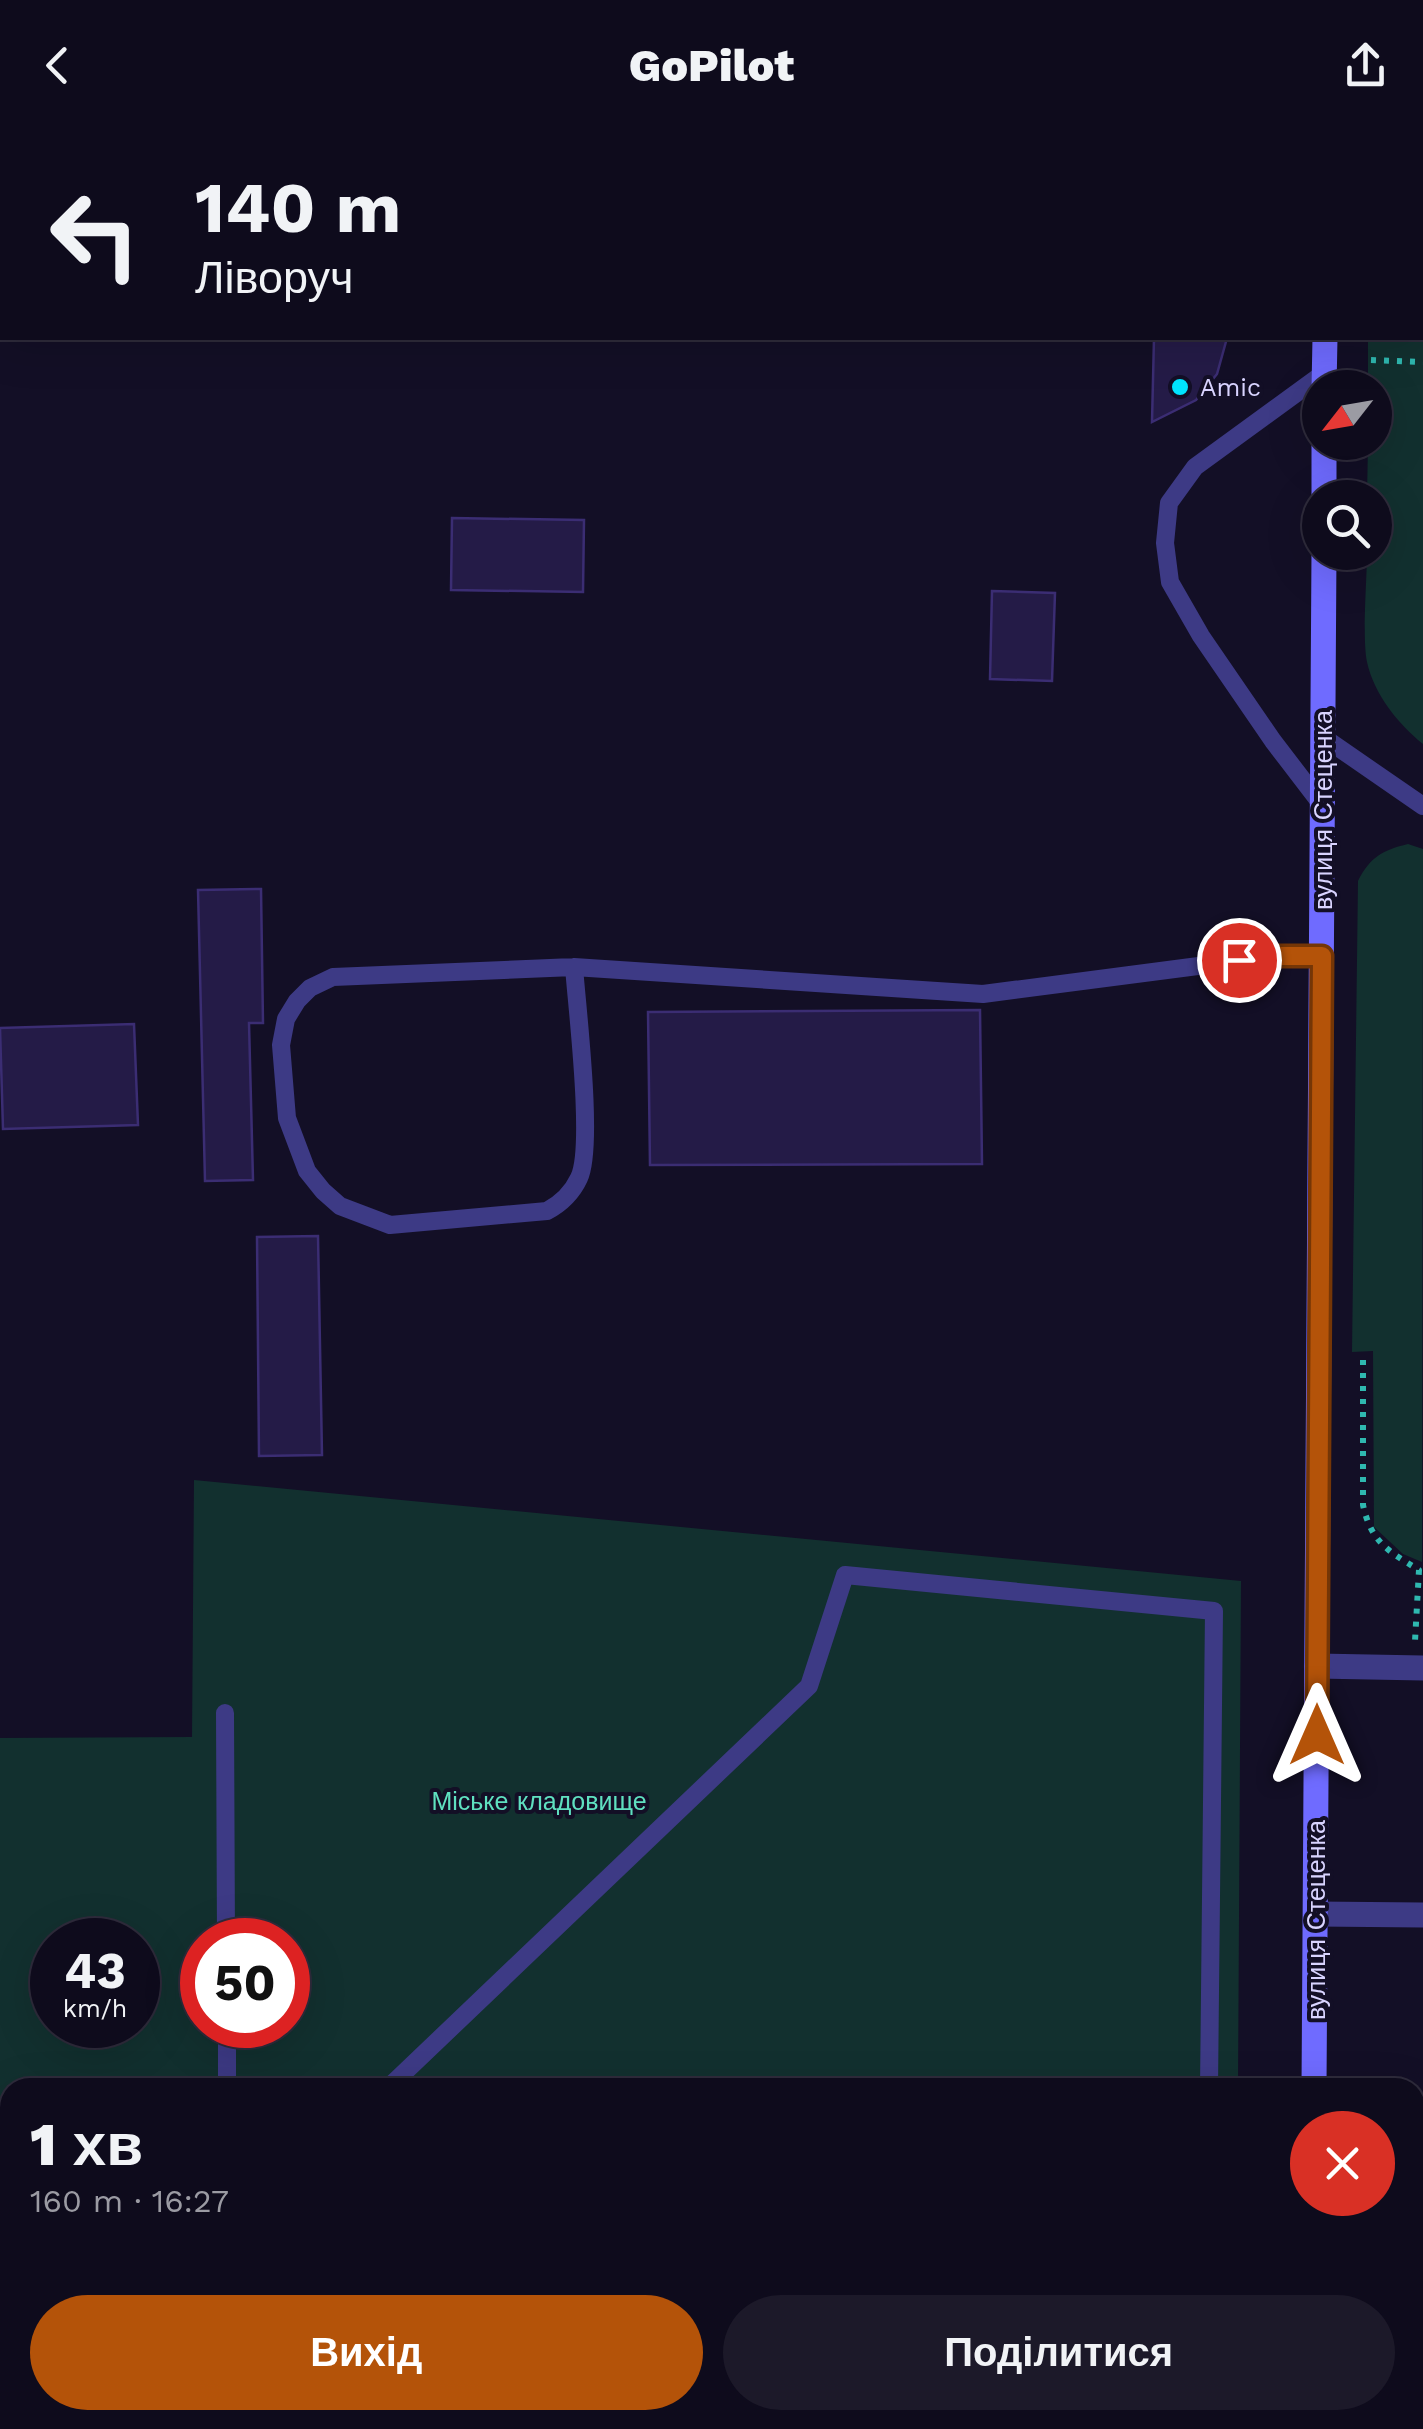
<!DOCTYPE html>
<html lang="uk">
<head>
<meta charset="utf-8">
<style>
  :root { --surface:#0e0b1c; --page:#1c1929; --text:#f1f3f6; --muted:#9b9ba3; --line:#2e2b3b; --accent:#b45309 }
  body { margin:0; font-family:"Work Sans",sans-serif; background:var(--page); color:var(--text); height:100vh; display:flex; flex-direction:column; font-size:38px; white-space:nowrap }
  * { box-sizing:border-box; margin:0 }
  p { font-size:32px; color:var(--muted) }
  .icon { flex:none; width:55px; height:55px; fill:none; stroke:currentColor; stroke-width:2; stroke-linecap:round; stroke-linejoin:round }
  .map { position:relative; flex:1; overflow:hidden }
  .side { position:absolute; left:0px; top:1948px; width:1425px; height:352px; display:flex; flex-direction:column; background:var(--surface); border-radius:30px 30px 0 0; box-shadow:0 10px 40px #0002,0 0 0 2px var(--line) }
  .side>* { flex:none }
  .banner { position:absolute; left:0px; top:0px; width:1425px; height:210px; box-shadow:0 10px 40px #0002,0 0 0 2px var(--line); background:#0e0b1c; color:var(--text); overflow:hidden }
  .needle { width:65px; rotate:239deg }
  .fabs { position:absolute; left:1302px; top:240px; display:grid; gap:20px }
  .fabs a { display:grid; place-items:center; width:90px; height:90px; border-radius:50%; background:var(--surface); box-shadow:0 10px 40px #0002,0 0 0 2px var(--line); font-size:50px }
  .speed { position:absolute; left:30px; top:1788px; display:flex; gap:20px; font-size:50px; font-weight:700; text-align:center }
  .speed>* { display:grid; place-content:center; width:130px; height:130px; border-radius:50%; background:var(--surface); box-shadow:0 10px 40px #0002,0 0 0 2px var(--line); line-height:1 }
  .speed small { font-size:25px; font-weight:400 }
  .speed .limit { border:15px solid #d22; background:#fff; color:#111 }
  .pin { position:absolute; display:grid; place-items:center; width:85px; height:85px; color:#fff; margin:-42px; border:5px solid #fff; border-radius:50%; box-shadow:0 2px 10px #0007 }
  .me { position:absolute; width:110px; margin:-55px; rotate:0deg; stroke-linejoin:round; filter:drop-shadow(0 0 8px #0008) }
  .turn { display:flex; align-items:center; gap:35px; height:210px; padding:0 30px; font-size:45px }
  .turn .icon { width:130px; height:130px; stroke-width:2.5 }
  .turn b { display:block; font-size:70px; line-height:85px }
  .round { display:grid; place-items:center; flex:none; width:105px; height:105px; border-radius:52px; background:var(--page) }
  .overview { display:flex; align-items:center; justify-content:space-between; height:170px; padding:0 30px }
  h1 { font-size:60px; font-weight:800; line-height:75px }
  .cta { display:flex; gap:20px; margin-top:auto; padding:20px 30px }
  .cta a { flex:1; height:115px; border-radius:60px; background:var(--accent); color:#fff; font-size:40px; font-weight:800; line-height:115px; text-align:center }
  .cta a+a { background:var(--page); color:var(--text) }
  header { display:flex; justify-content:space-between; align-items:center; height:130px; padding:0 30px; background:var(--surface); font-size:45px; font-weight:800 }
  .map>svg:first-child { display:block }
</style>
</head>
<body>
<header><svg class="icon" aria-label="back" viewBox="0 0 24 24"><path d="M15 5l-7 7 7 7"/></svg>GoPilot<svg class="icon" aria-label="share" viewBox="0 0 24 24"><path d="M12 15V3M7 8l5-5 5 5M5 13v7h14v-7"/></svg></header>
<div class="map">
<svg width="1423" height="2299" viewBox="0 0 1423 2299">
  <rect width="100%" height="100%" fill="#130f26"/>
  <path fill="#12302f" fill-rule="evenodd" d="M 1369,0 L 1423,0 L 1423,614 C 1398,594 1374,564 1367,532 C 1362,507 1367,450 1367,423 L 1375,422 L 1375,368 L 1367,367 L 1368,313 L 1375,312 L 1375,258 L 1368,257 L 1368,208 L 1422,208 L 1422,2 Z
    M 1408,714 L 1423,719 L 1422,1432 L 1403,1424 L 1374,1397 L 1373,1221 L 1352,1222 L 1358,751 C 1370,727 1383,720 1408,714 Z
    M 194,1350 L 1241,1451 L 1238,1957 L 10,1958 L 10,2290 L 1236,2290 L 1235,2299 L 0,2299 L 0,1608 L 192,1607 ZM 52,1810 L 138,1810 L 138,1895 L 52,1895 ZM 202,1810 L 288,1810 L 288,1895 L 202,1895 Z"/>
  <path fill="#241b47" stroke="#3b2d73" stroke-width="2.5" d="M 1154,208 L 1227,208 L 1217,244 L 1196,270 L 1152,292 Z
    M 452,388 L 584,390 L 583,462 L 451,460 Z
    M 992,461 L 1055,463 L 1052,551 L 990,549 Z
    M 261,759 L 263,893 L 249,893 L 253,1050 L 205,1051 L 198,760 Z
    M 980,880 L 982,1034 L 650,1035 L 648,882 Z
    M 134,894 L 138,995 L 3,999 L 0,898 Z
    M 318,1106 L 322,1325 L 259,1326 L 257,1107 Z"/>
  <g fill="none" stroke-linecap="round" stroke-linejoin="round">
    <path stroke="#2fb8b0" stroke-width="6" stroke-dasharray="5 8" stroke-linecap="butt" d="M 1371,230 L 1423,232
      M 1363,1230 L 1363,1375 C 1371,1412 1388,1421 1419,1440 L 1415,1511"/>
    <path stroke="#3d3a85" stroke-width="18" d="M 1323,607 L 1423,676
      M 1322,675 L 1273,611 L 1201,506 L 1170,452 L 1165,413 L 1169,373 L 1195,337 L 1324,243
      M 574,837 C 577,878 594,1017 579,1048 C 572,1063 562,1073 547,1081 L 390,1095 L 340,1076 L 323,1061 L 307,1041 L 287,988 L 281,915 L 286,889 L 297,871 L 310,858 L 333,847 L 574,837 L 983,864 L 1275,826 L 1322,826
      M 225,1583 L 226,1810
      M 227,1895 L 227,1958
      M 388,1958 L 809,1556 L 845,1445 L 1214,1481 L 1209,1958
      M 37,2299 L 46,2290
      M 226,2299 L 226,2290
      M 1205,2299 L 1205,2290"/>
    <path stroke="#3d3a85" stroke-width="25" d="M 1317,1536 L 1423,1538
      M 1316,1784 L 1423,1785
      M 0,2061 L 10,2062
      M 1415,2143 L 1423,2143"/>
    <path stroke="#6f6bff" stroke-width="25" d="M 1326,2 L 1326,0
      M 1324,258 L 1325,208
      M 1324,368 L 1324,312
      M 1314,1958 L 1324,422
      M 1312,2299 L 1312,2290"/>
  </g>
  <g fill="none" stroke-linecap="round" stroke-linejoin="round">
    <g stroke="#753606" stroke-width="25">
      <path id="route" d="M 1239,830 L 1276,826 L 1322,826 L 1317,1605"/>
    </g>
    <use href="#route" stroke="#b45309" stroke-width="18"/>
  </g>
  <circle fill="#00e5ff" stroke="#130f26" stroke-width="4" cx="1180" cy="257" r="10"/>
  <g text-anchor="middle" dominant-baseline="central" stroke-width="8" stroke-linejoin="round" paint-order="stroke">
    <g font-size="25" fill="#d9d4ff" stroke="#130f26" text-anchor="start">
      <text x="1200" y="257">Amic</text>
    </g>
    <g font-size="25" fill="#d9d4ff" stroke="#130f26">
      <text transform="translate(1323 680) rotate(-90)">вулиця Стеценка</text>
      <text transform="translate(1316 1790) rotate(-90)">вулиця Стеценка</text>
    </g>
    <g font-size="25" fill="#5fe0c0" stroke="#130f26">
      <text x="539" y="1671">Міське кладовище</text>
    </g>
  </g>
</svg>
<div class="fabs">
<a><svg class="needle" viewBox="-14 -14 28 28"><path d="M0-13l5 13h-10z" fill="#e53935"/><path d="M0 13l5-13h-10z" fill="#9b9ba3"/></svg></a>
<a><svg class="icon" aria-label="search" viewBox="0 0 24 24"><circle cx="10" cy="10" r="6"/><path d="M15 15l6 6"/></svg></a>
</div>
<div class="speed"><div>43<small>km/h</small></div><div class="limit">50</div></div>
<div class="pin" style="left:1239px;top:830px;background:#d93025"><svg class="icon" aria-label="arrive" viewBox="0 0 24 24"><path d="M6 21V4h12l-3 4 3 4H6"/></svg></div>
<svg class="me" style="left:1317px;top:1605px" viewBox="-20 -20 40 40"><path d="M0-17L14 15 0 8-14 15z" fill="#b45309" stroke="#fff" stroke-width="4"/></svg>
<div class="banner">
<div class="turn"><svg class="icon" aria-label="left" viewBox="0 0 24 24"><path d="M17 20v-9H6M10 6l-5 5 5 5"/></svg><div><b>140 m</b>Ліворуч</div></div>
</div>
<section class="side">
<div class="overview"><div><h1>1 хв</h1><p>160 m · 16:27</p></div><a class="round" style="background:#d93025;color:#fff"><svg class="icon" aria-label="close" viewBox="0 0 24 24"><path d="M6 6l12 12M18 6L6 18"/></svg></a></div>
<div class="cta"><a>Вихід</a><a>Поділитися</a></div>
</section>
</div>
</body>
</html>
